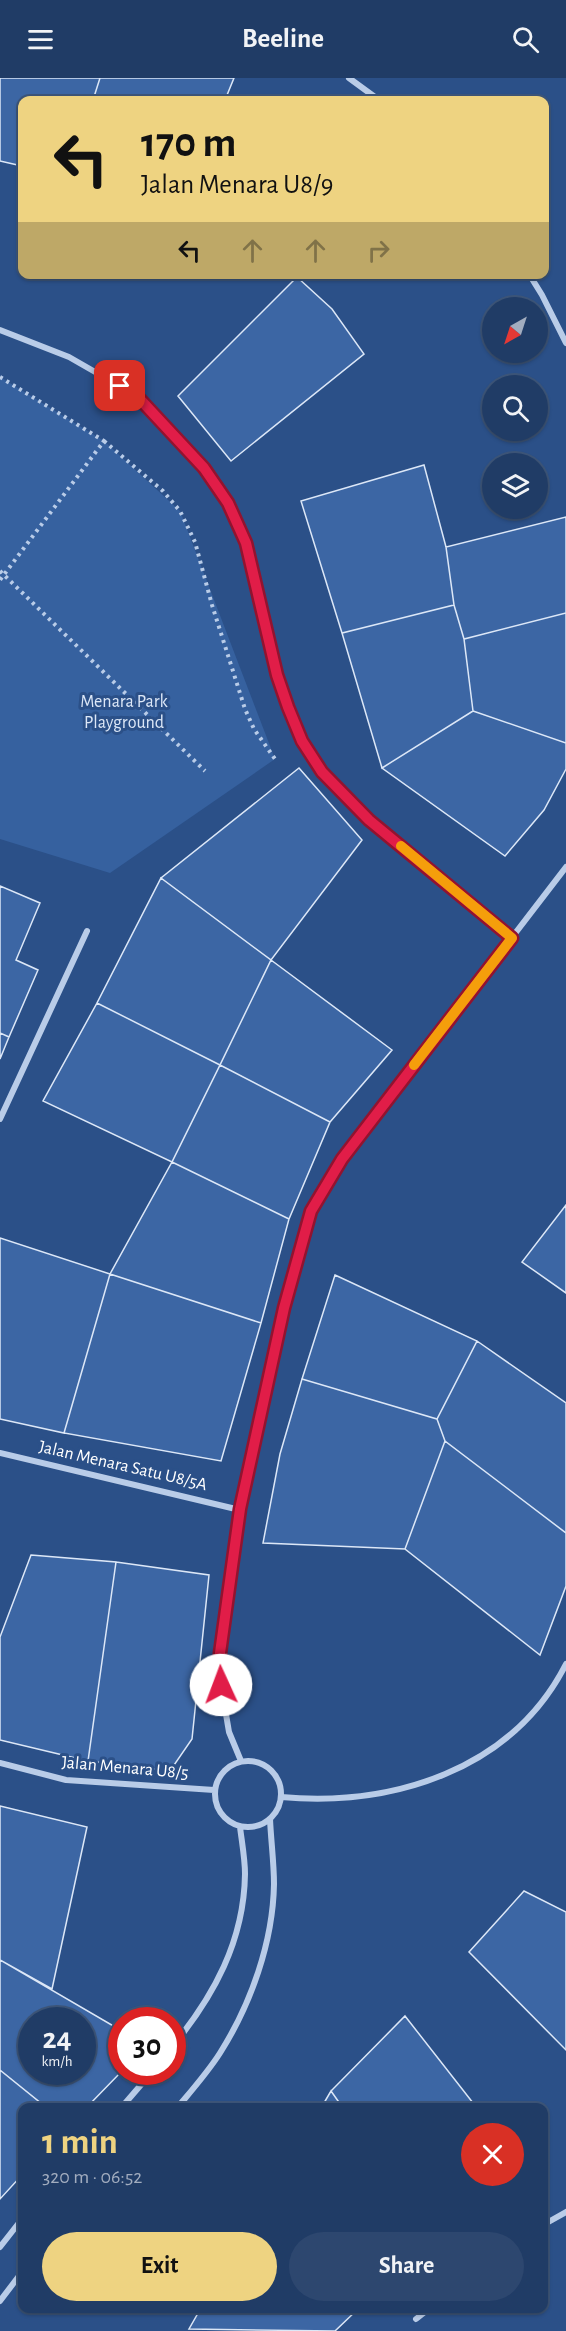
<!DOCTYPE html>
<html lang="en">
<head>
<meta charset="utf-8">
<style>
  :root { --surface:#203c66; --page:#2d476f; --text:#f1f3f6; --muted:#a2adbf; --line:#3d567a; --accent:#eed381 }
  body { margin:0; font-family:"Alegreya Sans",sans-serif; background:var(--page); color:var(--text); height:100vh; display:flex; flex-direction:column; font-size:22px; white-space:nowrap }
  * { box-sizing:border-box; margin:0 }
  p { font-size:20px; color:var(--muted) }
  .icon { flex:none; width:33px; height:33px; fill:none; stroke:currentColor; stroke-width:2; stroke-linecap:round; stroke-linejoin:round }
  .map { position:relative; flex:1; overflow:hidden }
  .sheet { position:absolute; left:18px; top:2025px; width:530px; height:210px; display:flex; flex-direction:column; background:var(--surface); border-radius:12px; box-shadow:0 2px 4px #0004,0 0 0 2px var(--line) }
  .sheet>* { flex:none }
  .hud { position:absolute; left:18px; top:18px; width:531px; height:183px; border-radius:12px; box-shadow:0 2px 4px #0004,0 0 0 2px var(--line); background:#eed381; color:#111; overflow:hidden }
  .needle { width:39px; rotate:219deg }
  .tools { position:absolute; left:482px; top:219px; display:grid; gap:12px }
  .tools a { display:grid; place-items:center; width:66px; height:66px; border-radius:50%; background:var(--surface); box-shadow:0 2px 4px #0004,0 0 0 2px var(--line); font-size:30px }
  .speed { position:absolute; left:18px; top:1929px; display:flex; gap:12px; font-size:30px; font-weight:700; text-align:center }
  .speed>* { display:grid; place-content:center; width:78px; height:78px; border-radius:50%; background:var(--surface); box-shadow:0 2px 4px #0004,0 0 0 2px var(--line); line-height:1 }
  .speed small { font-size:15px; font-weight:400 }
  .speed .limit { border:9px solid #d22; background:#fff; color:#111 }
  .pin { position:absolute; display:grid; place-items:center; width:51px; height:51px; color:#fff; margin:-26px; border-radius:12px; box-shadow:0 3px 9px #0006 }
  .me { position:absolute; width:66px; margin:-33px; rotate:358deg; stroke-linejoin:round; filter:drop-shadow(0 0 4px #0008) }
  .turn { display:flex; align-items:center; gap:21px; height:126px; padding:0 24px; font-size:27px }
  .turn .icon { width:78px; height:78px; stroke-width:2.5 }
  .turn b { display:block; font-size:42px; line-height:51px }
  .lanes { display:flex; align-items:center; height:57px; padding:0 24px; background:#0003; justify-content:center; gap:30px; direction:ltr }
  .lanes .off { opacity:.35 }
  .round { display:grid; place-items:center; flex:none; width:63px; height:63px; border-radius:32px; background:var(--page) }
  .head { display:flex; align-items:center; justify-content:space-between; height:102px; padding:0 24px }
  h1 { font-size:36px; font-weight:700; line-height:45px; color:var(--accent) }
  .cta { display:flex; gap:12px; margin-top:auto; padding:12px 24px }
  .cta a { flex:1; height:69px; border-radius:36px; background:var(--accent); color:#111; font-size:24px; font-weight:700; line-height:69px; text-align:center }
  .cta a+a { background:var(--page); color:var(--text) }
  header { display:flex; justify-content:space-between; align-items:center; height:78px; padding:0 24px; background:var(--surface); font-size:27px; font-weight:700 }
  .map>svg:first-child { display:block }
</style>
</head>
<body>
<header><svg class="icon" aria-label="menu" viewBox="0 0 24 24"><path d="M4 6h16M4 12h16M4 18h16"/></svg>Beeline<svg class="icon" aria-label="search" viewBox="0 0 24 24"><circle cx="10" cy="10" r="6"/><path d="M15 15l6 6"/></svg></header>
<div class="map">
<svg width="566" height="2253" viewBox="0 0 566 2253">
  <rect width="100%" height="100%" fill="#2b5088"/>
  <path fill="#36619f" d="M 0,299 L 104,363 L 180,433 L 275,681 L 110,795 L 0,761 Z"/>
  <path fill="#3c66a4" stroke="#dce7f7" stroke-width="1.5" fill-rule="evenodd" d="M 0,0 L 100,0 L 93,22 L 22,22 L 22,88 L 0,83 Z
    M 100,0 L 234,0 L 225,22 L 93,22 Z
    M 297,199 L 332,231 L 364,276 L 231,383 L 178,318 Z
    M 424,387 L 446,469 L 454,527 L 342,555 L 301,423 Z
    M 566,439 L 566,535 L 464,561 L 454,527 L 446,469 Z
    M 454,527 L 464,561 L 473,633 L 382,690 L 342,555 Z
    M 566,535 L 566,665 L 473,633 L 464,561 Z
    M 473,633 L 566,665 L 566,691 L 544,732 L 505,778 L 382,690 Z
    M 299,690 L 362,762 L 271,882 L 161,800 Z
    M 161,800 L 271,882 L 220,987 L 97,925 Z
    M 0,808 L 40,825 L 16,882 L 38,892 L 9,959 L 0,955 Z
    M 271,882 L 392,972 L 330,1044 L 220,987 Z
    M 97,925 L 220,987 L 172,1084 L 43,1023 Z
    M 0,955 L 9,959 L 0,981 Z
    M 220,987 L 330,1044 L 289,1141 L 172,1084 Z
    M 172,1084 L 289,1141 L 261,1245 L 110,1196 Z
    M 566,1127 L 566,1215 L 522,1184 Z
    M 0,1160 L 110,1196 L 64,1355 L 0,1341 Z
    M 110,1196 L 261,1245 L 221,1383 L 64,1355 Z
    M 335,1197 L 477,1263 L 437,1341 L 302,1301 Z
    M 477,1263 L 566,1325 L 566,1455 L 445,1363 L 437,1341 Z
    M 302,1301 L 437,1341 L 445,1363 L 405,1471 L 263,1465 L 280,1376 Z
    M 445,1363 L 566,1455 L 566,1508 L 540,1577 L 405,1471 Z
    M 31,1477 L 116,1484 L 88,1683 L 0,1662 L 0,1559 Z
    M 116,1484 L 209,1497 L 192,1661 L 170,1693 L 88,1683 Z
    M 0,1728 L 87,1749 L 52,1911 L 0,1882 Z
    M 524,1813 L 566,1834 L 566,1972 L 469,1874 Z
    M 0,1882 L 122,1953 L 122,1993 L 86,2030 L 47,2030 L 0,1992 ZM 32,1942 L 82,1942 L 82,1994 L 32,1994 Z
    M 405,1938 L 477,2030 L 343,2030 L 331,2013 Z
    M 0,1992 L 47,2030 L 22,2030 L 22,2097 L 0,2121 Z
    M 331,2013 L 343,2030 L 321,2030 Z
    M 201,2230 L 359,2230 L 335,2253 L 189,2251 Z"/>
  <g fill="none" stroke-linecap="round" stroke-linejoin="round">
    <path stroke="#b9cce8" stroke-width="4" stroke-dasharray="3 4.5" stroke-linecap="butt" d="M 0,299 L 104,363 L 0,502
      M 104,363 L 163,413 L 180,433 L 195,464 L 212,527 L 245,631 L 254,651 L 275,681
      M 0,493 L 205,693"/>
    <path stroke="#b9cce8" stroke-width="6" d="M 349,0 L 379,22
      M 529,196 L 542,217 L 566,265
      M 0,252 L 69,279 L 137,318 L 204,391 L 228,425 L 246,465 L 277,597 L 302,663 L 322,695 L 369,742 L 511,860
      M 0,1041 L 87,853
      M 0,1375 L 240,1432
      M215 1716a33 33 0 1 1 66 0a33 33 0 1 1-66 0Z
      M 241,1683 L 229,1654 L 221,1607 L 220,1575 L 240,1432 L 284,1230 L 311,1133 L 342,1081 L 566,789
      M 0,1685 L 66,1702 L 214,1712
      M 281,1719 C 393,1729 512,1692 566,1586
      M 172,1969 C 214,1918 244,1863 245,1796 C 245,1781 242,1765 240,1749
      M 121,2030 L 152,1994
      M 177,2030 C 192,2012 208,1994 220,1975 C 251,1926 273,1864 274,1806 C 274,1785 271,1763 270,1741
      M 543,2147 L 566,2134
      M 0,2169 L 22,2141
      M 0,2223 L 22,2194
      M 416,2241 L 430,2230"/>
  </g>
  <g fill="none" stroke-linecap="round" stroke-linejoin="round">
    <g stroke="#92132f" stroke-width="15">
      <path id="route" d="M 120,308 L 137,318 L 204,390 L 228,425 L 246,465 L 277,597 L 288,629 L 302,663 L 322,694 L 369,742 L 512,860 L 342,1081 L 311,1133 L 284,1230 L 240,1431 L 220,1575 L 221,1607"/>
    </g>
    <use href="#route" stroke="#e11d48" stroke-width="10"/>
    <path stroke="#f59e0b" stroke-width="10" d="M 401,768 L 512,860 L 414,987"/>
  </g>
  <g text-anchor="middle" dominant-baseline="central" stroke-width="6" stroke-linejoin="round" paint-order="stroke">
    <g font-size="18" fill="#dce7f7" stroke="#2b5088">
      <text x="124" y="624">Menara Park<tspan x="124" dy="21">Playground</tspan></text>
    </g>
    <g font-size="18" fill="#fff" stroke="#2b5088">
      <text transform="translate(123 1388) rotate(13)">Jalan Menara Satu U8/5A</text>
      <text transform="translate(125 1690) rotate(5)">Jalan Menara U8/5</text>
    </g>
  </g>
</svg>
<div class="tools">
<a><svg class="needle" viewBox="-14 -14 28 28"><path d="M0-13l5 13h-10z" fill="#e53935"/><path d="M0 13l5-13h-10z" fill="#a2adbf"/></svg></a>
<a><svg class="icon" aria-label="search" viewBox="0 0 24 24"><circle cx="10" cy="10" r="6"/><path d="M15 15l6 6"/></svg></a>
<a><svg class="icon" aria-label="layers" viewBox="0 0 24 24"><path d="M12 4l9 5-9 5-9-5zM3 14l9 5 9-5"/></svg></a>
</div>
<div class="speed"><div>24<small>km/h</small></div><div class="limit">30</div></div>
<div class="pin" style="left:120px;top:308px;background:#d93025"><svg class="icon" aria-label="arrive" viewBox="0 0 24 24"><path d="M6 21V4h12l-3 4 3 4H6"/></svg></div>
<svg class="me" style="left:221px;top:1607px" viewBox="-20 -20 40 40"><circle r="19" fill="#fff"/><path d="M0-13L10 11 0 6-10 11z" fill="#e11d48"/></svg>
<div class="hud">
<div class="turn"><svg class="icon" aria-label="left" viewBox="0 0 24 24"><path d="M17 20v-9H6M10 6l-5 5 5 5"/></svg><div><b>170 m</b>Jalan Menara U8/9</div></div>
<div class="lanes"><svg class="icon" aria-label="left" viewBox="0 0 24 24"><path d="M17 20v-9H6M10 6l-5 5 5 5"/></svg><svg class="icon off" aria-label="ahead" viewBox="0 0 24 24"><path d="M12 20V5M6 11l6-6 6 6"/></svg><svg class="icon off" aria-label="ahead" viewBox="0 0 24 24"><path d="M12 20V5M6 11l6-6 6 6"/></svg><svg class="icon off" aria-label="right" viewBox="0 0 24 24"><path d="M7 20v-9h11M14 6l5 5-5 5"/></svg></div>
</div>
<section class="sheet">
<div class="head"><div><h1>1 min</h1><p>320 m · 06:52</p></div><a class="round" style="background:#d93025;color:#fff"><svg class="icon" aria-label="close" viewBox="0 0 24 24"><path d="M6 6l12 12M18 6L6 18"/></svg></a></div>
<div class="cta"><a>Exit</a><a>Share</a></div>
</section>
</div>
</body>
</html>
